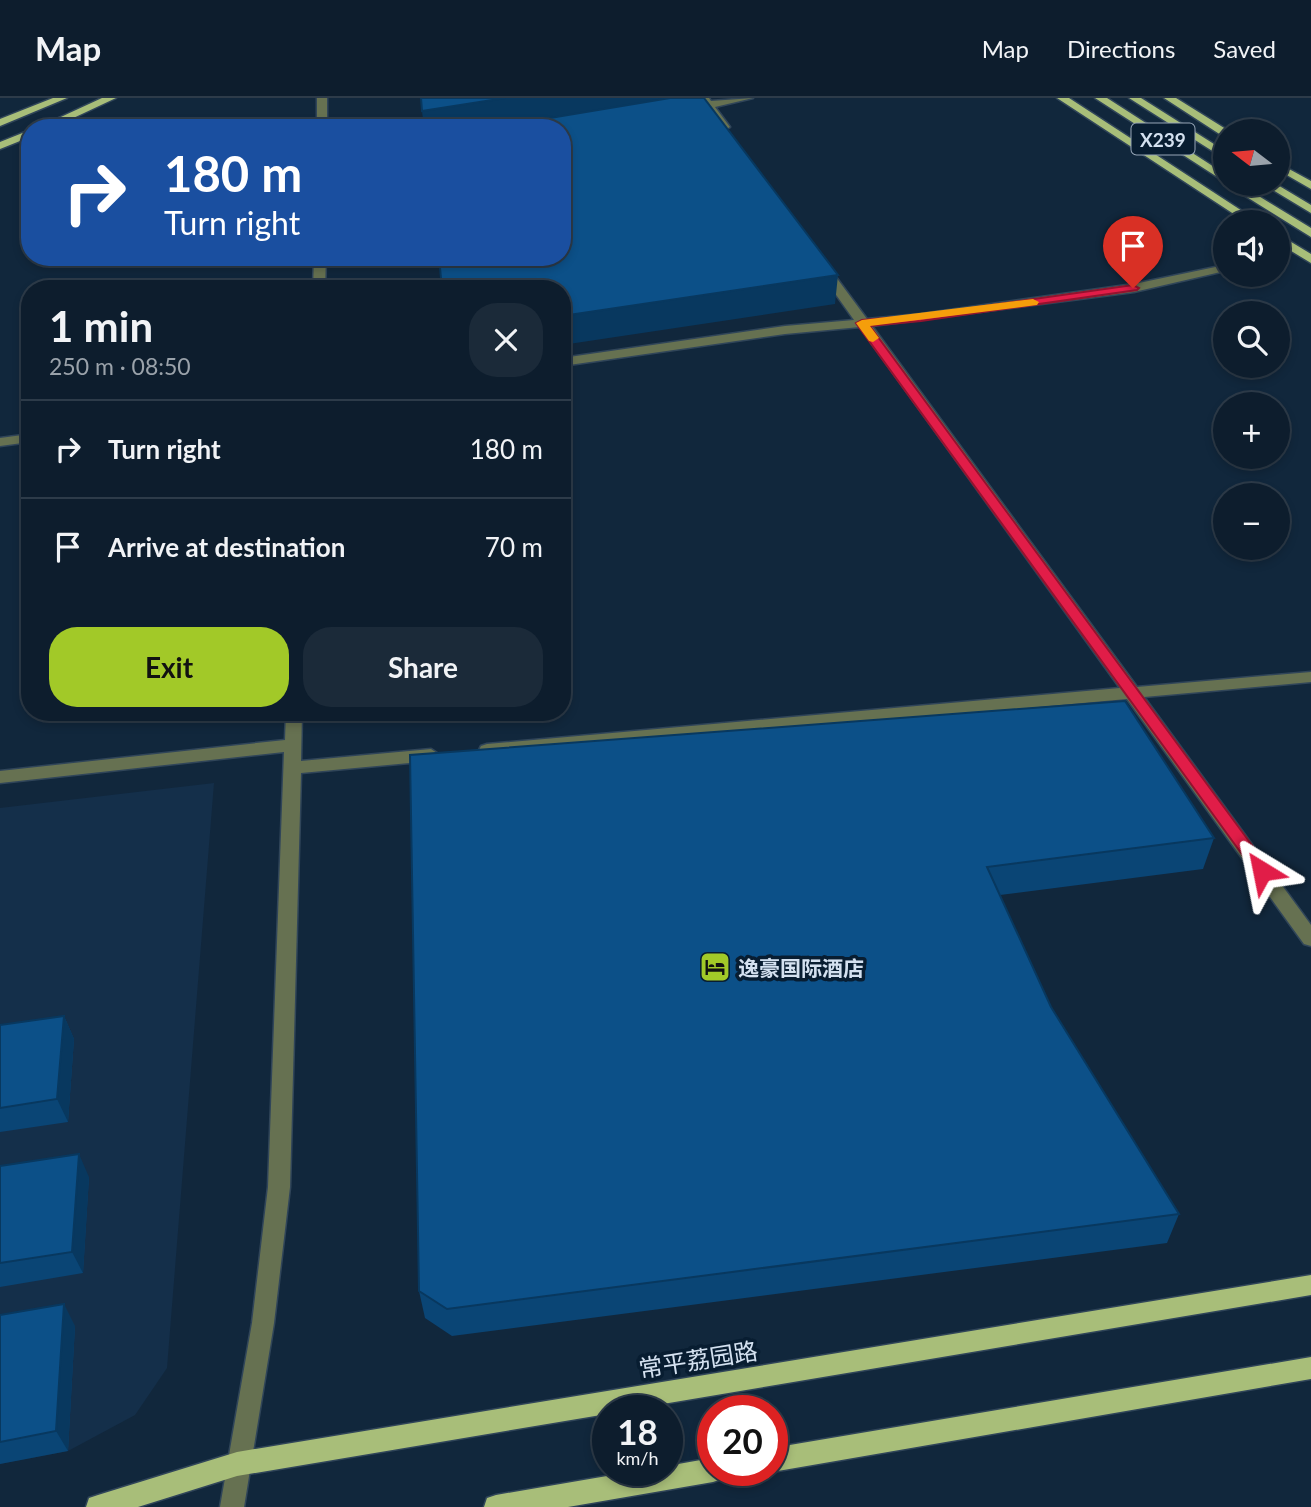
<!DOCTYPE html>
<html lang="en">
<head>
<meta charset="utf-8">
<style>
  :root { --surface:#0d1d2d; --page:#1b2a39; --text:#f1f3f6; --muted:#9aa2aa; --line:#2d3b49; --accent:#a2c928 }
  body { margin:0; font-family:Lato,"Noto Sans SC",sans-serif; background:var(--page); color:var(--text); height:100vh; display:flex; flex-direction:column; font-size:26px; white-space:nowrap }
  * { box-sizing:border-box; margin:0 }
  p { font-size:23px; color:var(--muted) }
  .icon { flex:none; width:38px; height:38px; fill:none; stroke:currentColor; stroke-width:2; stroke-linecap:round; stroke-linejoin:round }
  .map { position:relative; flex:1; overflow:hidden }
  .side { position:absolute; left:21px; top:182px; width:550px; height:441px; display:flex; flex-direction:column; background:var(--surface); border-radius:28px; box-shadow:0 4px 10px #0003,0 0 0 2px var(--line) }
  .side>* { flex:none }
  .guide { position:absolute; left:21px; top:21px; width:550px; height:147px; border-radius:28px; box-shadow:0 4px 10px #0003,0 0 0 2px var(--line); background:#1a4fa0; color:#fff; overflow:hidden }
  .needle { width:46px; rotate:286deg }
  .buttons { position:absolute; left:1213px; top:21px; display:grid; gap:14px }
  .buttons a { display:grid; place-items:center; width:77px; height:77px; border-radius:50%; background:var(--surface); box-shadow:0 4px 10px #0003,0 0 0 2px var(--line); font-size:35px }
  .speed { position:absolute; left:592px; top:1297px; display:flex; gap:14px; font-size:35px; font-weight:700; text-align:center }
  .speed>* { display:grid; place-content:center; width:91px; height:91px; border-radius:50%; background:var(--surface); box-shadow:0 4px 10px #0003,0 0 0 2px var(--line); line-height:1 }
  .speed small { font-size:18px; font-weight:400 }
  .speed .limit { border:10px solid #d22; background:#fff; color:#111 }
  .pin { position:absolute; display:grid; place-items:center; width:60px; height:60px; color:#fff; margin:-72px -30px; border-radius:50% 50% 50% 0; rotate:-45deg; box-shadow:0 0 7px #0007 }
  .pin .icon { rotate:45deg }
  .me { position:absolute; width:77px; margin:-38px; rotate:325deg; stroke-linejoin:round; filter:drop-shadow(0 0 5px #0008) }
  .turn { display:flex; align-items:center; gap:24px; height:147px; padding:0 28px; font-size:32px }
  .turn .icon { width:91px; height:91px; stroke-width:2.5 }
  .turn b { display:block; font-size:49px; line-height:60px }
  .round { display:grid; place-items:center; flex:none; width:74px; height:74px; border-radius:28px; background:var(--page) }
  .overview { display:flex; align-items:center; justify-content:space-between; height:119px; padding:0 28px }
  h1 { font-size:42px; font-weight:700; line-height:52px }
  .action { display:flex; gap:14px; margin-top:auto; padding:14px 28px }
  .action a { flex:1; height:80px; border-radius:28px; background:var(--accent); color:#111; font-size:28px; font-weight:700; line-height:80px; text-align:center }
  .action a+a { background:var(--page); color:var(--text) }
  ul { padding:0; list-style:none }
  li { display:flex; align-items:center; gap:21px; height:98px; padding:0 28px; border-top:2px solid var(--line) }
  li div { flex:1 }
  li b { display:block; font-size:26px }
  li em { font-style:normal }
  header { display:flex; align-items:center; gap:42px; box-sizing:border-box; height:98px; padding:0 35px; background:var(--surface); border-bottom:2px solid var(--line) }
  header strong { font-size:33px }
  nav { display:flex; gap:38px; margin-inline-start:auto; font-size:24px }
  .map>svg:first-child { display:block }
</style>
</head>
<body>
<header>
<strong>Map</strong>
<nav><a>Map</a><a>Directions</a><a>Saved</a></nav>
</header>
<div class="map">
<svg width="1311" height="1409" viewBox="0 0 1311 1409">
  <rect width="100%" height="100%" fill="#11273c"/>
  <path fill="#142f4a" d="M 214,685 L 167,1270 L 135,1317 L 68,1353 L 0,1366 L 0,710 Z"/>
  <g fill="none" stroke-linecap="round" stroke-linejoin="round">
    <g stroke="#304559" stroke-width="3">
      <path id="minor" d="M 317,0 L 327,0 L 327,30 L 317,30 Z
        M 699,0 L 709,0 L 711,3 L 753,0 L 715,9 L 730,29 L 725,32 L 721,31 L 706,10 L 696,10 L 696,6 L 702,5 Z
        M 314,159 L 326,159 L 325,191 L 313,191 Z
        M 823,166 L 827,167 L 867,221 L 921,216 L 1134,186 L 1225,167 L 1225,173 L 1134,194 L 872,228 L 1137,589 L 1311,574 L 1311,584 L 1144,599 L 1311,827 L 1311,848 L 1304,846 L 1127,601 L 487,658 L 481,656 L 479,652 L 481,648 L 487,646 L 1120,590 L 860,229 L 785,236 L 562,268 L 562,260 L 785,228 L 854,222 L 817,170 Z
        M 30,336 L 30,344 L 0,348 L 0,340 Z
        M 286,614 L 302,614 L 301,663 L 431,651 L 440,657 L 431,663 L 301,675 L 290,1089 L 274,1225 L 244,1409 L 220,1409 L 252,1225 L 268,1089 L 284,654 L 0,685 L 0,673 L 285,642 Z"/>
    </g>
    <g stroke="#304559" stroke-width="3">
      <path id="major" d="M 53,0 L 67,0 L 0,28 L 0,21 Z
        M 102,0 L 116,0 L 52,30 L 37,30 Z
        M 1057,0 L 1069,0 L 1259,124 L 1246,124 Z
        M 1095,0 L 1107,0 L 1225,76 L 1225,84 Z
        M 1129,0 L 1141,0 L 1225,53 L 1225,61 Z
        M 1164,0 L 1176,0 L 1229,33 L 1225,33 L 1225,38 L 1221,37 Z
        M 30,32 L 30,39 L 0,51 L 0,44 Z
        M 1278,65 L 1311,83 L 1311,91 L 1278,72 Z
        M 1226,86 L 1239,86 L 1311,130 L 1311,139 Z
        M 1263,86 L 1276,86 L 1311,107 L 1311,115 Z
        M 1278,136 L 1311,156 L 1311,165 L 1278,145 Z
        M 1311,1177 L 1311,1197 L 627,1312 L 607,1312 L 607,1316 L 237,1378 L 138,1409 L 86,1409 L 89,1400 L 98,1397 L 237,1354 Z
        M 1311,1259 L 1311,1281 L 772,1374 L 767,1372 L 772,1372 L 772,1350 Z
        M 712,1360 L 712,1372 L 725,1372 L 722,1381 L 713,1384 L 568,1409 L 484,1409 L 487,1400 L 496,1397 L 642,1372 L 667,1372 L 667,1368 Z"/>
    </g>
    <use href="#minor" fill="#667151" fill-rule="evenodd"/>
    <use href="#major" fill="#a8be79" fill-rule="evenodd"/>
  </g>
  <path fill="#0a4575" d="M 410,657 L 1214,740 L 1203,771 L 1000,797 L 1051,909 L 1179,1116 L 1167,1145 L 452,1238 L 425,1220 L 419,1193 Z
    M 64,918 L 74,941 L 68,1024 L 0,1034 L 0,927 Z
    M 0,1068 L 89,1079 L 83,1175 L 0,1189 Z
    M 0,1217 L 75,1228 L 68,1353 L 0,1366 Z"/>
  <path fill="#08385f" d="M 505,0 L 671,0 L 488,30 L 424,30 L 422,13 Z
    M 838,177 L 835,206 L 562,247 L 562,218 Z
    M 64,918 L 74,941 L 68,1024 L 57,1001 Z
    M 79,1056 L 89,1079 L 83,1175 L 72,1154 Z
    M 64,1206 L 75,1228 L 68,1353 L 56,1333 Z"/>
  <path fill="#0c5088" stroke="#08385f" stroke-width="2" d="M 421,0 L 505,0 L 422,13 Z
    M 670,0 L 704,0 L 838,177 L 562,218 L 562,191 L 442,191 L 439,159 L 562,159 L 562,30 L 490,30 Z
    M 1125,603 L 1214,740 L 987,769 L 1051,909 L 1179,1116 L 447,1211 L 419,1193 L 410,657 Z
    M 64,918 L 57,1001 L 0,1010 L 0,927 Z
    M 79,1056 L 72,1154 L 0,1165 L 0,1068 Z
    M 64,1206 L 56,1333 L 0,1344 L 0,1217 Z"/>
  <path fill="#e11d48" stroke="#92132f" stroke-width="2" d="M 1133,187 L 1139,190 L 1137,192 L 921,223 L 870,228 L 1268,769 L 1271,773 L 1262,779 L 1257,777 L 856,225 L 862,222 L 921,217 Z"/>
  <path fill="#f59e0b" d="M 1033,201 L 1039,204 L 1037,207 L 870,228 L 879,240 L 873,244 L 869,243 L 856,225 L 862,222 Z"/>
  <defs>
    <g id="hotel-square" transform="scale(1.575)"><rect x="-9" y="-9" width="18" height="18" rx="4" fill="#a2c928" stroke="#081d31"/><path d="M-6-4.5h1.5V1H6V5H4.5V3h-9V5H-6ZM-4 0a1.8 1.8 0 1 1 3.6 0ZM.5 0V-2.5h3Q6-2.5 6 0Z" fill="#111"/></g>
  </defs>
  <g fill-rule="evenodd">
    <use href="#hotel-square" x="715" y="869"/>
  </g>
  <g text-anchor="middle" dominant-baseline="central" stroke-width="7" stroke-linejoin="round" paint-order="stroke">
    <rect fill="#081d31" stroke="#97a6b7" stroke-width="2" x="1131.5" y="25.5" width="63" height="31" rx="5"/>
    <g font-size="19" font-weight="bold" fill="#d4e1f0">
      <text x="1163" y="41">X239</text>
    </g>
    <g font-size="21" font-weight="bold" fill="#d4e1f0" stroke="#081d31" text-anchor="start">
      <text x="738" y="869">逸豪国际酒店</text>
    </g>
    <g font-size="24" fill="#d4e1f0" stroke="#081d31">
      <text transform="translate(698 1261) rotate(-9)">常平荔园路</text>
    </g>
  </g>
</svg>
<div class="buttons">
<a><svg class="needle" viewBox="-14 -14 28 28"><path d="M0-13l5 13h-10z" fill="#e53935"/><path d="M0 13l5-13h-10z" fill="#9aa2aa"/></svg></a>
<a><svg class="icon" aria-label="sound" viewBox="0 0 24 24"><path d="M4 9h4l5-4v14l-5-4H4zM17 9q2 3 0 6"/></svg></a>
<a><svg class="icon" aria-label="search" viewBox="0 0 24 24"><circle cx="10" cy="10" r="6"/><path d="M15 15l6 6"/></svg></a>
<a>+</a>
<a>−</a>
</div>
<div class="speed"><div>18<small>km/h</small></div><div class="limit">20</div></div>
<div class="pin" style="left:1133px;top:190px;background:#d93025"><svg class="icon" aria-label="arrive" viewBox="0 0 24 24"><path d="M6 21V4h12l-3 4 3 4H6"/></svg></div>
<svg class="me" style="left:1262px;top:773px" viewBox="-20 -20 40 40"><path d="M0-17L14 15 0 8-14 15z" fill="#e11d48" stroke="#fff" stroke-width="4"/></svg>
<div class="guide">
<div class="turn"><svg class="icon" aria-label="right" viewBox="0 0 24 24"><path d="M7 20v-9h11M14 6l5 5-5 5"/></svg><div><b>180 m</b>Turn right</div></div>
</div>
<section class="side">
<div class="overview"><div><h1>1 min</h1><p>250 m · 08:50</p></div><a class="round"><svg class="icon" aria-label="close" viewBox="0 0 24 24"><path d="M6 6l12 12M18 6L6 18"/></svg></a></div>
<ul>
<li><svg class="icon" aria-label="right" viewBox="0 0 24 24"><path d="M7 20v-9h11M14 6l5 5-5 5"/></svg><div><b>Turn right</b></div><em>180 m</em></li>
<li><svg class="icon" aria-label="arrive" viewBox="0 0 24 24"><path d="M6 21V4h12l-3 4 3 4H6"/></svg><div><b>Arrive at destination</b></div><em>70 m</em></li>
</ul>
<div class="action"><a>Exit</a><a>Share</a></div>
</section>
</div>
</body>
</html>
